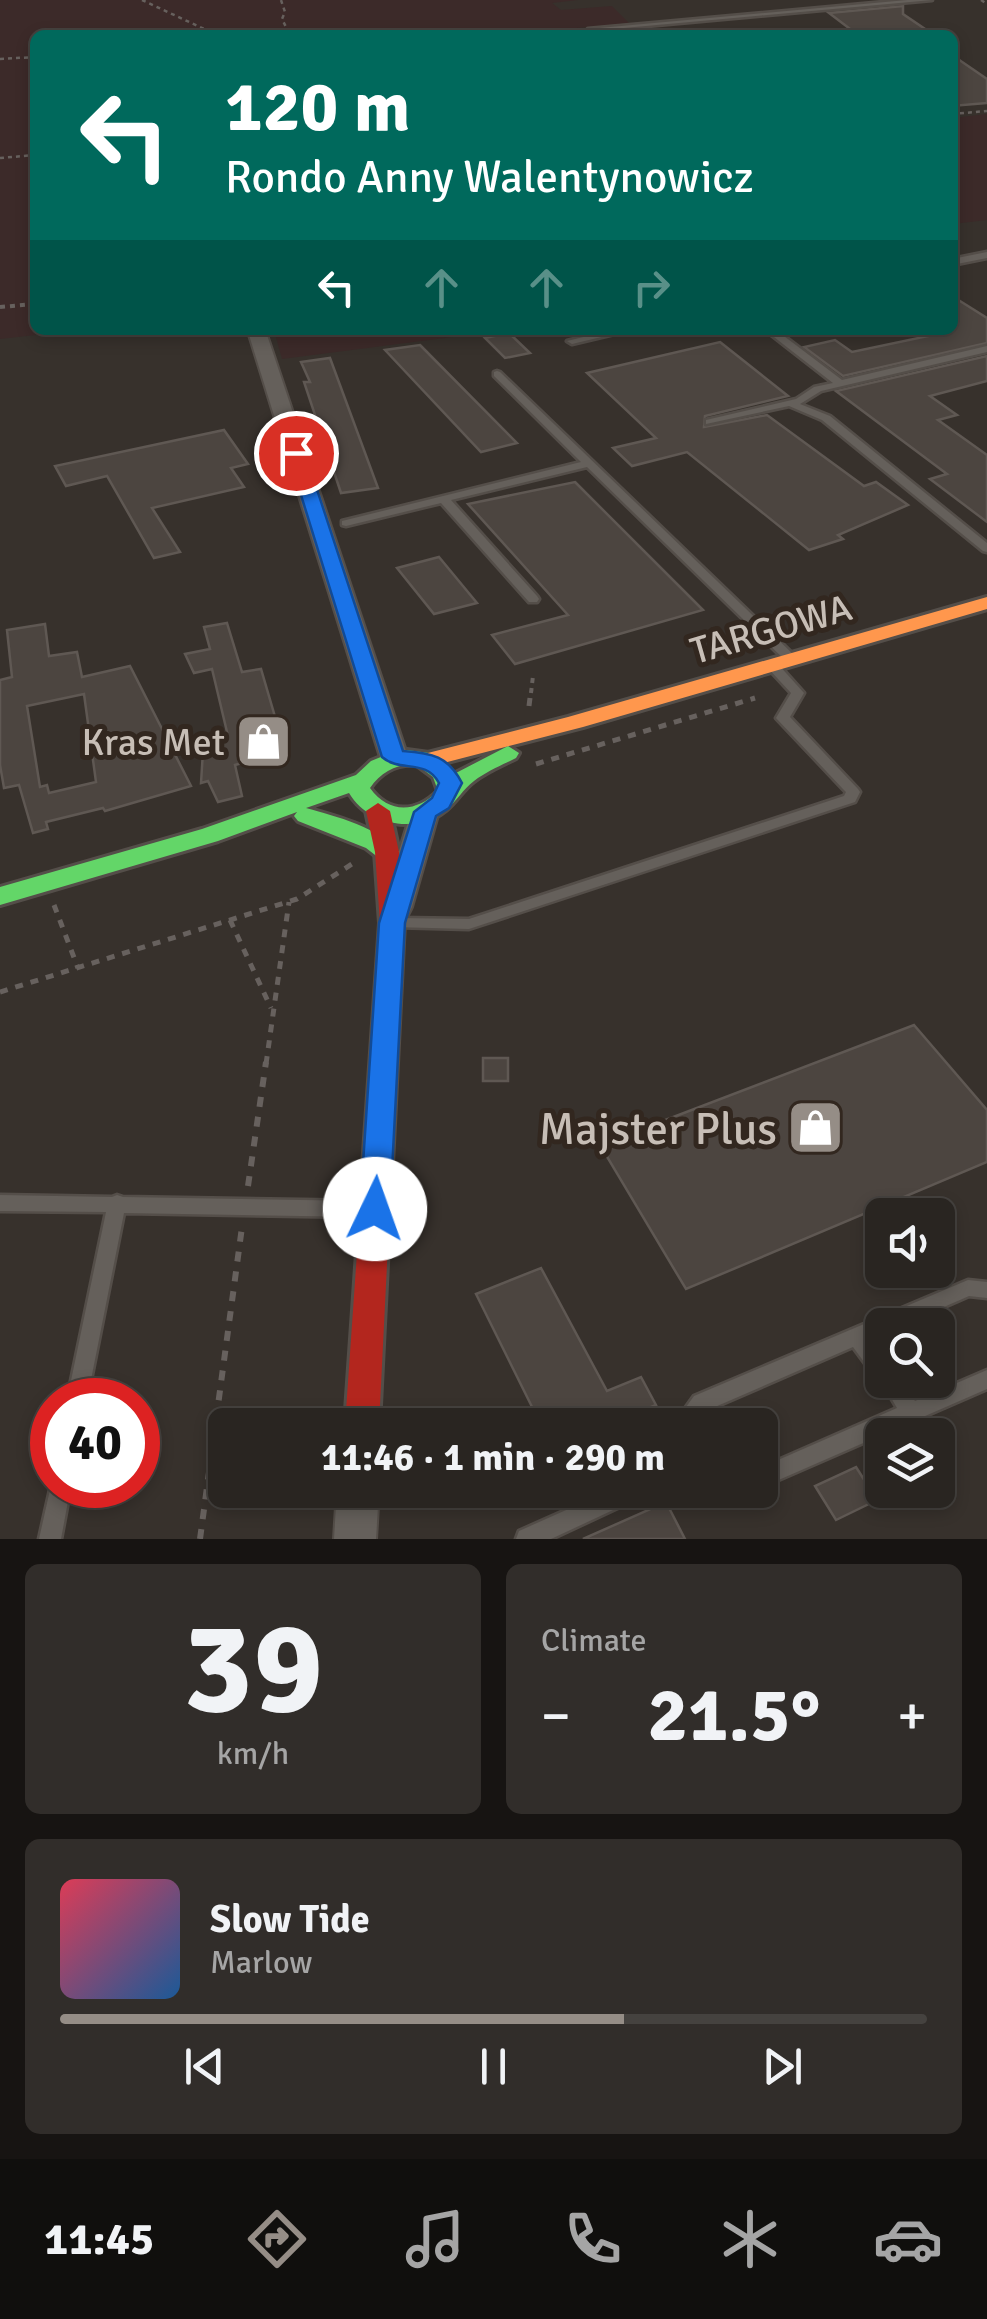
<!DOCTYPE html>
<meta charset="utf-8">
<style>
body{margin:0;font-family:Signika,sans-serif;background:#312d2a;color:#f1f3f6;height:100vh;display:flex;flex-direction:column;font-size:38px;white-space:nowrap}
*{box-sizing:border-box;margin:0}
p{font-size:32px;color:#a5a5a5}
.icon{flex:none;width:55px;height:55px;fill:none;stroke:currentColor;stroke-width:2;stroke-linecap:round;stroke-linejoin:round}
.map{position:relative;height:1539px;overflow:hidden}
.details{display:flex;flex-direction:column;gap:25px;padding:25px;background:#171412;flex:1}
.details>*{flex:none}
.hud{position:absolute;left:30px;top:30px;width:928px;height:305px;border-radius:15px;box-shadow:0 5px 15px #0003,0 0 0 2px #45423f;background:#00695c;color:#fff;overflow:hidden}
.fabs{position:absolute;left:865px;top:1198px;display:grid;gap:20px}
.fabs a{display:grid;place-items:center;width:90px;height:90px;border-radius:15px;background:#292521;box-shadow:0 5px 15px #0003,0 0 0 2px #45423f;font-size:50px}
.speed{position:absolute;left:30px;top:1378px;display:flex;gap:20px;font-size:50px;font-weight:700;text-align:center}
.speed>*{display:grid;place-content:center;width:130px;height:130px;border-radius:50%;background:#292521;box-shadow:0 5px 15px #0003,0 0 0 2px #45423f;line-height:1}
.speed .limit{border:15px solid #d22;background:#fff;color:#111}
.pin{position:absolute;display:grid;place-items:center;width:85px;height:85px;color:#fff;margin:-42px;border:5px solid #fff;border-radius:50%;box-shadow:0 2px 10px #0007}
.me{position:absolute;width:110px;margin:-55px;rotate:3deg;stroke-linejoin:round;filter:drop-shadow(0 0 8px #0008)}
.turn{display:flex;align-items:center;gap:35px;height:210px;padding:0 30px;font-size:45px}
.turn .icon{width:130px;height:130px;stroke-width:2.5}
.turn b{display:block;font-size:70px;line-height:85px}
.lanes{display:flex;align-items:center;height:95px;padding:0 30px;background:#0003;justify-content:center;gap:50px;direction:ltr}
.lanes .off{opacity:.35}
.big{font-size:75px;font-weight:700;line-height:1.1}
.details .card{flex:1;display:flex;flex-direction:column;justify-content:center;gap:15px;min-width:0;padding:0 35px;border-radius:15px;background:#312d2a}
.details .dial{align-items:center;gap:0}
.dial b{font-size:130px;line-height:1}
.song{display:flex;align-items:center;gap:30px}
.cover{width:120px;height:120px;border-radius:15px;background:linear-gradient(135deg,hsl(350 70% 55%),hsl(210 70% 35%))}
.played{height:10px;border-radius:5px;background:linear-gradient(90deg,#958d86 65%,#45423f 65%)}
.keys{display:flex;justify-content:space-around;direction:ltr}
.heat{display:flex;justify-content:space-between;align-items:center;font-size:55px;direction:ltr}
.details .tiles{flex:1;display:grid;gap:25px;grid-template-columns:1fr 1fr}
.card:last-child{grid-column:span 2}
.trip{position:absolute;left:208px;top:1408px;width:570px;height:100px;border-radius:15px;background:#292521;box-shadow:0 5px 15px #0003,0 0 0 2px #45423f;font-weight:700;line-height:100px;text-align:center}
.tab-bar{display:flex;height:160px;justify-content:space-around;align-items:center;background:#100f0d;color:#a5a5a5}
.tab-bar .icon{width:70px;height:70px}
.tab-bar .current{color:#958d86}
.tab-bar b{font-size:45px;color:#f1f3f6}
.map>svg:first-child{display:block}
.green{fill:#3c2a29}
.building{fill:#4c4540;stroke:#5f5853;stroke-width:2.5;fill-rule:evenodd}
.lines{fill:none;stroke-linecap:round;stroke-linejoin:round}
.lane-casing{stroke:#544e49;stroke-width:5}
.street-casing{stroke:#544e49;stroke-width:4}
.fast-casing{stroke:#544e49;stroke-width:6}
.slow-casing{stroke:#544e49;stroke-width:6}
.jam-casing{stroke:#544e49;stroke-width:6}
.path-far3{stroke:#67615e;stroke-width:2.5;stroke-dasharray:4 4;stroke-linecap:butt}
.path-far2{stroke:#67615e;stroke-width:4;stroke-dasharray:5 5;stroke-linecap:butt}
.path-far1{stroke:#67615e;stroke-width:5;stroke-dasharray:8 8;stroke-linecap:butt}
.path{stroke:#67615e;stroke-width:6;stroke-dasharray:10 10;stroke-linecap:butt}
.lane{fill:#65605b;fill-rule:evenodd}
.street{fill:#65605b;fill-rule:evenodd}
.fast{fill:#63d668;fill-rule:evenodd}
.slow{fill:#ff974d;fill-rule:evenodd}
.jam{fill:#b3261e;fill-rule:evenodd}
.route{fill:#1a73e8;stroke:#114b97;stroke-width:2.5}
.labels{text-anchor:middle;stroke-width:10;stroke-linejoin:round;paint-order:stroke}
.street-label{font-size:38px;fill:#c7beb6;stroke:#32271f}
.poi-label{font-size:38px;fill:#c7beb6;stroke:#32271f;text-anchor:end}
.near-poi-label{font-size:45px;fill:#c7beb6;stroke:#32271f;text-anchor:end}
</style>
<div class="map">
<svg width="987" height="1539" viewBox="0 0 987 1539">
<rect width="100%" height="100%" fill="#37312c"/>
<g class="green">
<polygon points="0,0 578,0 552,3 561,10 612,6 629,23 526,33 586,35 35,35 35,330 80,330 0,339"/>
<polygon points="987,114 987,220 953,224 953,118"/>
<polygon points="274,330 490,330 491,332 282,359"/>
</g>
<g class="building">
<polygon points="903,6 903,14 934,35 858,35 829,13"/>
<polygon points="952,55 987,79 987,103 952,106"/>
<polygon points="952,296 987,318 987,343 843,376 804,347 835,340 852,352 952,331"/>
<polygon points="509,333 530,353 505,358 485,338"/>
<polygon points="720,342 788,396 705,416 704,427 767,415 864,486 876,482 908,505 838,535 843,539 809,550 687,452 632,466 613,448 656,438 587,373"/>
<polygon points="420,345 517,443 481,452 385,350"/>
<polygon points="987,356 987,381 930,396 957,415 938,420 987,455 987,522 930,479 947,474 836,391"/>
<polygon points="330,358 378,488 341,493 304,382 310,382 301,362"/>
<polygon points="224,430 248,464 231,468 244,487 152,508 180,552 154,558 107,476 66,486 55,466"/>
<polygon points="575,482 703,610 515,664 492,635 568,615 468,504"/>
<polygon points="439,557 477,603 434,614 397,568"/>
<polygon points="227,623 242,672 261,669 285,751 235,765 242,796 218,802 208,781 201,783 204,735 227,732 212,669 194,673 185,654 210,649 204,627"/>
<path d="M45,624L49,656L77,652L82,677L130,666L191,786L105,811L103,808L46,822L48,829L33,833L19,785L4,788L0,765V680L12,677L7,630ZM84,694L96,782L49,793L47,785L40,787L27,706Z"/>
<polygon points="914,1025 987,1110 987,1162 686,1289 600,1145"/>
<rect x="483" y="1058" width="25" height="23"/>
<polygon points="541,1268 607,1391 641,1377 656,1405 622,1419 625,1425 541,1425 476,1294"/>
<polygon points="856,1467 877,1500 836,1520 815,1486"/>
<polygon points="666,1502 685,1539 583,1539"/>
</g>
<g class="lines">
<defs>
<g id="lane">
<polygon points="907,0 932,0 591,31 588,29"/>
<polygon points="987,252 987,258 952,265 952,259"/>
<polygon points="612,330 631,330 572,344 567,341"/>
<polygon points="765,330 776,330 842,380 987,346 987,352 821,391 800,404 830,416 987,543 987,552 983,551 822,420 789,406 706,424 706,420 796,399 814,387 833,383"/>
<polygon points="497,371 500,372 796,657 798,660 796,663 788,663 587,467 451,500 537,596 539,599 537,602 529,602 441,503 346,526 342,525 342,521 581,462 494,376 494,372"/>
<polygon points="772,662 777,663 804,693 790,717 858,789 860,792 855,802 469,929 393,927 390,923 393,919 398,918 469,919 844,796 846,792 843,789 776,718 791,693 766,666"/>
<polygon points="0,1195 112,1197 117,1195 123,1197 364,1201 370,1204 373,1209 370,1214 364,1217 124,1213 87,1400 67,1400 106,1212 0,1211"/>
<polygon points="968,1280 987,1282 987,1298 969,1296 903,1325 882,1325 882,1334 871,1339 882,1356 882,1380 900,1380 915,1401 987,1370 987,1389 760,1488 760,1468 897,1408 880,1379 875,1377 853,1347 708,1410 696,1425 673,1425 694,1396"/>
<polygon points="52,1481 52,1485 71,1485 61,1539 39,1539"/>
<polygon points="611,1490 644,1490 641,1497 551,1539 516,1539 519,1531"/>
</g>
<g id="street">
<polygon points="261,330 267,335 408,757 404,763 384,763 380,757 249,335"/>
<polygon points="425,803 435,805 439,812 412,907 408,915 397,918 386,915 382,907 411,812 415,805"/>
<polygon points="337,1490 379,1490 376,1539 334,1539"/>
</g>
<path id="fast" d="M508,746L519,753L516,758C502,765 487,771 474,781C463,789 457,801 446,810C416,835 368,825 349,793L306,808C335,816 381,828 399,852L395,858H379L366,848L298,821L294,816L297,812L218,841L0,905V887L202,829L356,775L371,761L393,752L407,750L429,753L442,759L454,774ZM417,765L433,777L438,791C416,813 389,814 370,788C381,772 397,763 417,765Z"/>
<polygon id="slow" points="987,597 987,609 583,727 428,767 417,760 420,755 568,717"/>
<polygon id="jam" points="378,803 390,811 399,852 404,923 379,1425 345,1425 380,923 375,852 366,811"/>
</defs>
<use href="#lane" class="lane-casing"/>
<use href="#street" class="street-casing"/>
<use href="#fast" class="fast-casing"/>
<use href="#slow" class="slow-casing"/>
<use href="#jam" class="jam-casing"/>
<g class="path-far3">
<polyline points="142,0 217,35"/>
<polyline points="281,0 285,12 282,19 290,35"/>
<polyline points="981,0 987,4"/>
<polyline points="502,35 578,30"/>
<polyline points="0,59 35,57"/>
<polyline points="952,114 987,111"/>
<polyline points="0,158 35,155"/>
</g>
<g class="path-far2">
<polyline points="0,307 35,304"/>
<polyline points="531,693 533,676"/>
</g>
<g class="path-far1">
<polyline points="529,706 531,690"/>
<polyline points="536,764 755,698"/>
<polyline points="54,905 78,968"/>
<polyline points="230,920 271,1008"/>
<polyline points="0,992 297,899 352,864"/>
<polyline points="266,1064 289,902"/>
</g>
<g class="path">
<polyline points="248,1186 266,1062"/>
<polyline points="200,1539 242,1227"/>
</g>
<use href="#lane" class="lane"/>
<use href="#street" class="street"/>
<use href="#fast" class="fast"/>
<use href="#slow" class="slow"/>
<use href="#jam" class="jam"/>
</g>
<path class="route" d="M296,448L305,453L403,751C432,753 448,756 462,783L449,808L436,816L405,923L390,1209L385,1218L375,1222L364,1218L360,1209L379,923L414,812L432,798L439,783C426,758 400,773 382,757L288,453Z"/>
<defs>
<symbol id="shop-square" viewBox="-11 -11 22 22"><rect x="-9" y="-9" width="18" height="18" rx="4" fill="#958d86" stroke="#32271f"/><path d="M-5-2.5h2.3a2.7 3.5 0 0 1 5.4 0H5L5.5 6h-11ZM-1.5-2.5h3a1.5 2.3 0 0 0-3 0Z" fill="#fff"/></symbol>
</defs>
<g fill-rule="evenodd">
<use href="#shop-square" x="232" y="710" width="63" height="63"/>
<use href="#shop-square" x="784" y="1096" width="63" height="63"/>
</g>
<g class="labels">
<g class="street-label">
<text transform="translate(771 629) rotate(-16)" y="13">TARGOWA</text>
</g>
<g class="poi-label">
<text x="225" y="755">Kras Met</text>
</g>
<g class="near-poi-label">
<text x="777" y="1144">Majster Plus</text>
</g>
</g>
</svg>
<div class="fabs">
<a><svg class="icon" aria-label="sound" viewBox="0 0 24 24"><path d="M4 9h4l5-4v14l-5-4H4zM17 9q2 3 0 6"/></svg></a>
<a><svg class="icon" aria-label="search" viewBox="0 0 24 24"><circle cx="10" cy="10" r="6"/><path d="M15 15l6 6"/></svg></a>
<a><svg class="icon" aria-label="layers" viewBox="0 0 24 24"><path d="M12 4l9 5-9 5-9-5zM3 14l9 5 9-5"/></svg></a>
</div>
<div class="speed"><div class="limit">40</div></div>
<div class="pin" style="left:296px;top:453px;background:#d93025"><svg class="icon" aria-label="arrive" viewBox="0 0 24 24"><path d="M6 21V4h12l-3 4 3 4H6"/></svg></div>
<svg class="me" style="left:375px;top:1209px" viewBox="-20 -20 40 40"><circle r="19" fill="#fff"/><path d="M0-13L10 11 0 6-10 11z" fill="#1a73e8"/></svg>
<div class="trip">11:46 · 1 min · 290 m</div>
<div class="hud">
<div class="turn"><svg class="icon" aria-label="left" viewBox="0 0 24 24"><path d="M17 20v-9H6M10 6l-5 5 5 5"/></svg><div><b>120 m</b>Rondo Anny Walentynowicz</div></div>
<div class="lanes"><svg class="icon" aria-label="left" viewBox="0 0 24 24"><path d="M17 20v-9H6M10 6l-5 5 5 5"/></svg><svg class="icon off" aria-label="ahead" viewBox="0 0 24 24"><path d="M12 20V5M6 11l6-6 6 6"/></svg><svg class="icon off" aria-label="ahead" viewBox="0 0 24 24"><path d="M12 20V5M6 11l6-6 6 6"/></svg><svg class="icon off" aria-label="right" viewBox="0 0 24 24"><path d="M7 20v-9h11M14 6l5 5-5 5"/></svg></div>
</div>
</div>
<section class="details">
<div class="tiles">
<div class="card dial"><b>39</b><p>km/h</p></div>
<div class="card"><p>Climate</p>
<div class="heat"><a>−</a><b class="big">21.5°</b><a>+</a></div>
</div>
<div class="card">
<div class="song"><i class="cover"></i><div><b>Slow Tide</b><p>Marlow</p></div></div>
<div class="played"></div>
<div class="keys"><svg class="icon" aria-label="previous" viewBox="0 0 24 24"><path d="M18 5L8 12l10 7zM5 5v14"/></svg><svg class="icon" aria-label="pause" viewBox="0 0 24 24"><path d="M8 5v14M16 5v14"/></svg><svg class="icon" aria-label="next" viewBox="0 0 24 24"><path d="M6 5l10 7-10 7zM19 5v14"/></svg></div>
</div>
</div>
</section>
<nav class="tab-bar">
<b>11:45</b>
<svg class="icon current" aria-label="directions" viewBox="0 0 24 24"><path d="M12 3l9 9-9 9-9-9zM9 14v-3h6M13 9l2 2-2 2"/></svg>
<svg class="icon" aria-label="music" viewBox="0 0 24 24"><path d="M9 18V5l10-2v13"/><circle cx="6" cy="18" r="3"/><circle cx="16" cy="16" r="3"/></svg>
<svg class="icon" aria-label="phone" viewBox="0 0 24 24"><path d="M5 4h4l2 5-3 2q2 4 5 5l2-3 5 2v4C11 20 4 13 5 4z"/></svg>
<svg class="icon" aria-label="climate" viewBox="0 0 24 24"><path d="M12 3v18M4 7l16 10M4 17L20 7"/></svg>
<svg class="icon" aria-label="car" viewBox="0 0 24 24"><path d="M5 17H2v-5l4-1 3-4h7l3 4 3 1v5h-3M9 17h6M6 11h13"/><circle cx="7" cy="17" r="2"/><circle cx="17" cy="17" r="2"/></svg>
</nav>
